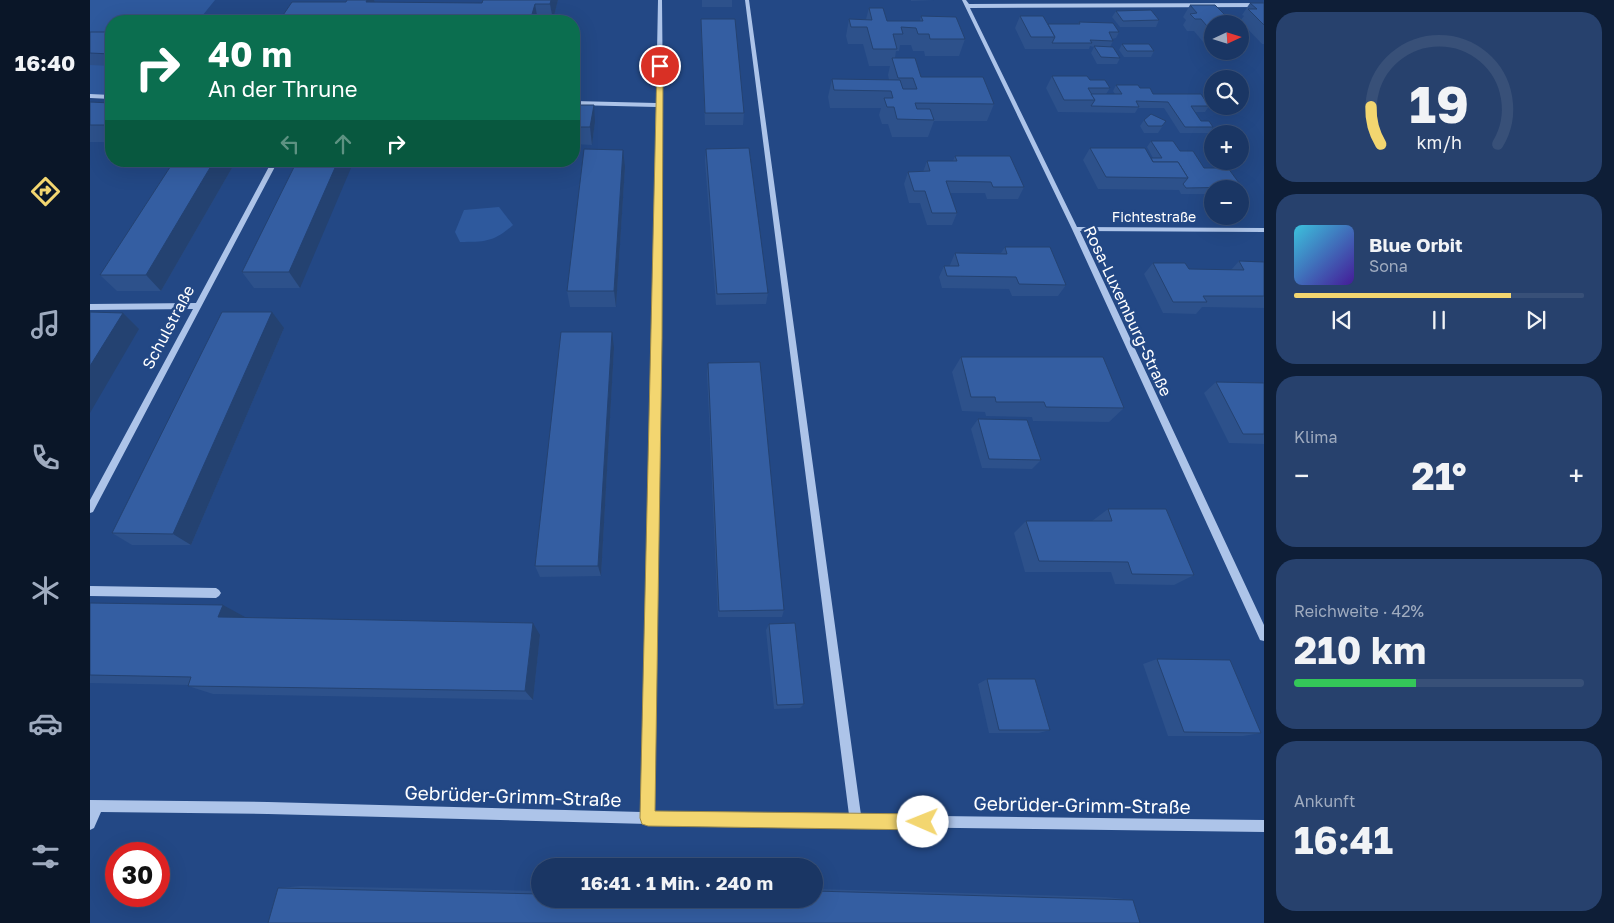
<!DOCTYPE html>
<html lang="de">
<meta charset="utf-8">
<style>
body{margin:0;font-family:"Golos Text",sans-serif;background:#27416d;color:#f1f3f6;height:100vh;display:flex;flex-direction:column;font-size:19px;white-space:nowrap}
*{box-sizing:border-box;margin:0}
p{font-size:16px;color:#9fabbf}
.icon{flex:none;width:28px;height:28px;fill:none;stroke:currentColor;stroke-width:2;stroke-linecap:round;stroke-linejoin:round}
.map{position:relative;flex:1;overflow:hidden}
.side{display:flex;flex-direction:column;gap:12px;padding:12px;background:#0e1e37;width:350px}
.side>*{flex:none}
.banner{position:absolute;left:15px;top:15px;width:475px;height:152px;border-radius:20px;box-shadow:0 5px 20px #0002,0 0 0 1px #385078;background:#0b6e4f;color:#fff;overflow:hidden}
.needle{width:32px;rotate:86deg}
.buttons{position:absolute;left:1114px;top:15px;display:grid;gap:10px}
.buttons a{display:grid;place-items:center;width:45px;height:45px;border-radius:50%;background:#1a3664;box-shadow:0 5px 20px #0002,0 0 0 1px #385078;font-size:25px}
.speed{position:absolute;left:15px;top:842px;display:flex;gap:10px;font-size:25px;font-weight:700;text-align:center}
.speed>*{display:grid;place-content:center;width:65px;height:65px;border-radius:50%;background:#1a3664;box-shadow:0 5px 20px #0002,0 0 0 1px #385078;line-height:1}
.speed .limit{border:8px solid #d22;background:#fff;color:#111}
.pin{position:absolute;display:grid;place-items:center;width:42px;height:42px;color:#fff;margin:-21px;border:2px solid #fff;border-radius:50%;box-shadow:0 1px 5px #0007}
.me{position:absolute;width:55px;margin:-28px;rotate:271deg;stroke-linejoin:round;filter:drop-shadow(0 0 4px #0008)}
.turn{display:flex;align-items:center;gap:18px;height:105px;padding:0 20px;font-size:22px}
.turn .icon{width:65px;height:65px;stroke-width:2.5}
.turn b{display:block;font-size:35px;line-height:42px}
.lanes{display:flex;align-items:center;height:48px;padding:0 20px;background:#0003;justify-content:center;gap:25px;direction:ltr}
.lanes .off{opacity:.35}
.big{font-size:38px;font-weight:700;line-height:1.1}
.side .widget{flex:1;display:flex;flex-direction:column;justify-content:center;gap:8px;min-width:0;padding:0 18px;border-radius:20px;background:#27416d}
.side .dial{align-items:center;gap:0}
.dial svg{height:130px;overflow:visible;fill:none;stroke:#385078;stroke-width:7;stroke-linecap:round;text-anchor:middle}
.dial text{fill:#f1f3f6;stroke:none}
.song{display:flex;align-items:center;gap:15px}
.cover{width:60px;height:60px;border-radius:8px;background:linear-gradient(135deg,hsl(190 70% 55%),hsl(260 70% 35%))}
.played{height:5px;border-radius:2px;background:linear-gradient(90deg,#f3d670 75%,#385078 75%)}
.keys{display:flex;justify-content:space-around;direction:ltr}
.heat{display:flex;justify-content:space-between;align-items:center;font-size:28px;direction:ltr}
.charge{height:8px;border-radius:4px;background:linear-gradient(90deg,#34c759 42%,#385078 0)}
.trip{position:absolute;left:441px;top:858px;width:292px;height:50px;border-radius:25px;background:#1a3664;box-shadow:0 5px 20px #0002,0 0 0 1px #385078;font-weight:700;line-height:50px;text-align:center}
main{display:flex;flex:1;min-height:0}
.menu{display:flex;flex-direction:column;width:90px;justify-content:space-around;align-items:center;background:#0a1628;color:#9fabbf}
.menu .icon{width:35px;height:35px}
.menu .selected{color:#f3d670}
.menu b{font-size:22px;color:#f1f3f6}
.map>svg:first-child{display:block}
.green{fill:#2e599d}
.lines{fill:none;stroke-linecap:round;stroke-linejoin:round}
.minor{fill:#adc4e9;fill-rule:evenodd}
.wall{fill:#2d518b}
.shaded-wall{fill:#244271}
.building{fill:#345ea2;stroke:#244271}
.route{fill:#f3d670;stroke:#9e8b49}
.labels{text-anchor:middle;stroke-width:5;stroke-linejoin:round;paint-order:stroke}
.far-street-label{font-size:14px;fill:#fff;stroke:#234885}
.street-label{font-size:16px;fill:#fff;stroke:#234885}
.near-street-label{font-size:19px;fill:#fff;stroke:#234885}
</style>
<main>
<nav class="menu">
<b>16:40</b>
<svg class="icon selected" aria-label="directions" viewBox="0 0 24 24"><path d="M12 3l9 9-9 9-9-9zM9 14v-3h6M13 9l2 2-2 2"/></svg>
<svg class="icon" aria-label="music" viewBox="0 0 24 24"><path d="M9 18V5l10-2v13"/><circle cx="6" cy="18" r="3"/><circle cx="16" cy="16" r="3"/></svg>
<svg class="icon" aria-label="phone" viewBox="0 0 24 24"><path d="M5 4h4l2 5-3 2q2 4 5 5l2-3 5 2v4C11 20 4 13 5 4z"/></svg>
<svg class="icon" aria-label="climate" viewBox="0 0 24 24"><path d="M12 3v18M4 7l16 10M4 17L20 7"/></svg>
<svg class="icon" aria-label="car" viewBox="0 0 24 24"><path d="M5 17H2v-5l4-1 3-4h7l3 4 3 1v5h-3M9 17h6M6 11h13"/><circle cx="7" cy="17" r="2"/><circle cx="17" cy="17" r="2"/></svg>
<svg class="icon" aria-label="filters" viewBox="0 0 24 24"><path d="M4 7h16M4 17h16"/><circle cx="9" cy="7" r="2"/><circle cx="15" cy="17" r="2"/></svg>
</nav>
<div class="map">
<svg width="1174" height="923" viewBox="0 0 1174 923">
<rect width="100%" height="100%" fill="#234885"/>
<g class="green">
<polygon points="0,0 125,0 108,21 21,21 21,96 0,95"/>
<path d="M409,207L423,225C404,242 395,242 370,242L365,232L374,210Z"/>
</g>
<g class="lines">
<g class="minor">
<polygon points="568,0 572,0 573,105 564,812 759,815 655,0 659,0 771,815 1174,820 1174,832 558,824 178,814 11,812 4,828 0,830 0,800 178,802 552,812 563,338 566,107 484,105 484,101 566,103"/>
<polygon points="872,0 876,0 879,4 1174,3 1174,7 880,8 987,227 1174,228 1174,232 990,231 1174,625 1174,641 1170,640 982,229"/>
<polygon points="0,94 21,95 21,99 0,98"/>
<polygon points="182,161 188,161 3,512 0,513 0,500 103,309 0,310 0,304 106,303"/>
<polygon points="0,586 126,588 129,590 131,593 129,596 126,598 0,596"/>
</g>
</g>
<g class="wall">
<polygon points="257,0 284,0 285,2 392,3 393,0 468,0 463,20 448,21 189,21 256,2"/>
<rect x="612" y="0" width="30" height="7"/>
<polygon points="821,0 844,0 821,1"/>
<polygon points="1160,3 1174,3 1174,44 1172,44 1150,21 1154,16 1152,15"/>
<polygon points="1100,5 1138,18 1134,24 1122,24 1122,49 1119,49 1104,31 1097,31 1093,25 1096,20 1093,17"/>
<polygon points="779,8 797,21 830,21 831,16 875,39 869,56 835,56 834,51 823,51 821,45 810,45 809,51 806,51 805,58 831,77 904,104 897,121 844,121 838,137 802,137 798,124 792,124 789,115 791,108 740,108 738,97 742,79 799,80 798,75 800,66 779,66 773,44 758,44 756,36 759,19 776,19"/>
<polygon points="1026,11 1069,20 1066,27 1030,27 1022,17"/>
<polygon points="930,16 958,24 988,24 989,22 1029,32 1026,38 1022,39 1023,41 1020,47 1030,58 1027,64 1007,64 1001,53 1004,47 1000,46 999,49 935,49 925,28"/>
<polygon points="611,19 654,113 653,125 615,125 611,30"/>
<polygon points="0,32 21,32 21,66 0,65"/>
<polygon points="1032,44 1064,51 1061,57 1034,57 1029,50"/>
<polygon points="962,76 1000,80 1020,88 1016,94 1025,94 1023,91 1026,85 1050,88 1063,94 1119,106 1115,112 1105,112 1111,121 1123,127 1119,133 1090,133 1074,108 1048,108 1045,113 968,112 956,88"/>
<polygon points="0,102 21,103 21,142 0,142"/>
<polygon points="484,105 505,122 502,145 484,144"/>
<polygon points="1054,120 1076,121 1068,133 1054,133 1050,126"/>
<polygon points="1061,141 1090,151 1114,168 1152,187 1150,189 1122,189 1122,194 1091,194 1089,190 1008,189 993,160 1000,148 1063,158 1057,147"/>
<polygon points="616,149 678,293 676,304 626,305 615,161"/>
<polygon points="865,156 934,187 928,199 897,199 895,193 860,193 867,213 862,225 837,225 830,203 819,203 814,184 818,172 833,172 837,161 863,161"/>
<polygon points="84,161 146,161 71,291 27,291 10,275"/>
<polygon points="207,161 210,288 164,288 152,272"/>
<polygon points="535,167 526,307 480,307 477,291"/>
<polygon points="915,247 976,285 968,296 922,296 919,289 852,288 849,277 854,266 860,266 860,265 865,253 911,253"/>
<polygon points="1149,261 1174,262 1174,308 1112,307 1106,314 1073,313 1054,274 1063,263 1099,269 1141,270"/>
<polygon points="194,328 101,545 42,545 22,533"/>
<polygon points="524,348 511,576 450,577 445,566"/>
<polygon points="871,357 1034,408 1019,422 943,421 942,417 896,416 895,412 872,411 862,372"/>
<polygon points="618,363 694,610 692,617 628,617 617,373"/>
<polygon points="1126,382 1174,383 1174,444 1139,443 1114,393"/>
<polygon points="888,419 951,460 942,469 892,468 881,429"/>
<polygon points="1018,509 1104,575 1084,585 1025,584 1021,572 935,572 924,533 936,521 1002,521"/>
<polygon points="0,603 155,617 450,635 443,700 123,694 98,686 98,685 0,683"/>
<polygon points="679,624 714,704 710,708 684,709 676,630"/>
<polygon points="1067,659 1171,733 1153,736 1078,736 1053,664"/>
<polygon points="897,679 960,730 949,733 899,733 888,684"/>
<polygon points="212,886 450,891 450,899 725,899 725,889 1016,897 1043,900 1050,923 178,923 188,888"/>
</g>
<g class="shaded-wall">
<polygon points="277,0 284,0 288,9 276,2"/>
<polygon points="461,0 468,0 463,20 460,4"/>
<polygon points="445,4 448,21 440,21"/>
<polygon points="504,105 505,122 502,145 500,127"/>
<polygon points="533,150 535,167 526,307 524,291"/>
<polygon points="124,161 146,161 71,291 56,275"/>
<polygon points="248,161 264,161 210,288 199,272"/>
<polygon points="182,312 194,328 101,545 83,534"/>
<polygon points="33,313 49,329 0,413 0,366"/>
<polygon points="522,332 524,348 511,576 508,566"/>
<polygon points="133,605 155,617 128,617"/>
<polygon points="443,623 450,635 443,700 435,691"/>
</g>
<g class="building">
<polygon points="257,0 277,0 276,2 392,3 393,0 461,0 460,4 445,4 440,21 189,21 202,2 256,2"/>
<polygon points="1160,3 1174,3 1174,25 1158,9 1167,9"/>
<polygon points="1100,5 1125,5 1138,18 1127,18 1132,24 1122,24 1122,32 1111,19 1105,19 1100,14 1107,13"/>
<polygon points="779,8 793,8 797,21 833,21 831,16 866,17 875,39 840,39 839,34 828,34 826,28 811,27 813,34 803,34 807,49 783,49 777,27 761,27 759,19 782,20"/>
<polygon points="1061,10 1069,20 1033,21 1026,11"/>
<polygon points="930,16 953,16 965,37 941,37"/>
<polygon points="611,19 645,19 654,113 615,113"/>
<polygon points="989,22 1023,23 1029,32 1019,32 1023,41 1000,40 1002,43 962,43 965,37 958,24 990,24"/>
<polygon points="0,32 21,32 21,54 0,53"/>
<polygon points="1032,44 1059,44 1064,51 1037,51"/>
<polygon points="1004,46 1023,47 1030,58 1011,57"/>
<polygon points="802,58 825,58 831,77 893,77 904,104 825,103 827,109 840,109 844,120 807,119 804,107 797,107 794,98 803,98 801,91 744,90 742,79 810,80 813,89 827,89 823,78 808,78"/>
<polygon points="962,76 997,76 1000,80 1015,80 1020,88 998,88 1005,100 974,100"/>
<polygon points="1026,85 1048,85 1050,88 1060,88 1063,94 1111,94 1119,106 1101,106 1111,121 1119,121 1123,127 1095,127 1078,102 1046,101 1049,107 1001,106 1005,100 1001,94 1032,94"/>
<polygon points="0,102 21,103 21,125 0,125"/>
<polygon points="484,105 504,105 500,127 484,127"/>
<polygon points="1061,114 1076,121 1072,126 1058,126 1054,120"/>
<polygon points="1061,141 1083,141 1090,151 1103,151 1114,168 1138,168 1152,187 1096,188 1093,184 1098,178 1088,162 1063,162 1061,158 1072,158"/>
<polygon points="659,148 678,293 627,294 616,149"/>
<polygon points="1000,148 1055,148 1063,162 1088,162 1098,178 1016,177"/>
<polygon points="494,149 533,150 524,291 477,291"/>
<polygon points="865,156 920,156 934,187 903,187 901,182 856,181 867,213 842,213 835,191 824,191 818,172 840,171 837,161 867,161"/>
<polygon points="84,161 124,161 56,275 10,275"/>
<polygon points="207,161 248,161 199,272 152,272"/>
<polygon points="915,247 960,247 976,285 929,284 926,277 857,276 854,266 869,266 865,253 917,254"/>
<polygon points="1149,261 1174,262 1174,296 1113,296 1117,302 1083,302 1063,263 1095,263 1099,269 1154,270"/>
<polygon points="0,312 33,313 0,366"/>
<polygon points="132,312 182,312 83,534 22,533"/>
<polygon points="471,332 522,332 508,566 445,566"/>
<polygon points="871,357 1013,357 1034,408 956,407 954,402 906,402 905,397 881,397"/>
<polygon points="670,362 694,610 629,611 618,363"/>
<polygon points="1126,382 1174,383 1174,434 1153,434"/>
<polygon points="888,419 937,420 951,460 899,459"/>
<polygon points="1018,509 1076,509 1104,575 1042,574 1038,562 949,561 936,521 1022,521"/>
<polygon points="0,603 133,605 128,617 443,623 435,691 98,686 101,677 0,675"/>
<polygon points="705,623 714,704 687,705 679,624"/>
<polygon points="1067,659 1140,660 1171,733 1094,732"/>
<polygon points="897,679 945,679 960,730 909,730"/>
<polygon points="188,888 450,894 450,899 725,899 725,891 1043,900 1050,923 178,923"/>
</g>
<polygon class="route" points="567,64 573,66 572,338 565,811 833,814 839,817 841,822 839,827 833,830 558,826 552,824 550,818"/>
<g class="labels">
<g class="far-street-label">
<text x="1064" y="222">Fichtestraße</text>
</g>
<g class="street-label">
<text transform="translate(1038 311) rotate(65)" y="6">Rosa-Luxemburg-Straße</text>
<text transform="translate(78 327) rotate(-62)" y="6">Schulstraße</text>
</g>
<g class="near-street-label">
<text transform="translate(423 796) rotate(2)" y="7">Gebrüder-Grimm-Straße</text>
<text transform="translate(992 805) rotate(1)" y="7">Gebrüder-Grimm-Straße</text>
</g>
</g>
</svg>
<div class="buttons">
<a><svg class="needle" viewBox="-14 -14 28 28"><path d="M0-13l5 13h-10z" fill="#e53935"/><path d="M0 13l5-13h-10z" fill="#9fabbf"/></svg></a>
<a><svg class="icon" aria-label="search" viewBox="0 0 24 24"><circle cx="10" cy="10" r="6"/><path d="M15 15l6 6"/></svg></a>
<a>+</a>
<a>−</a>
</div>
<div class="speed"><div class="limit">30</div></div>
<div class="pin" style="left:570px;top:66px;background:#d93025"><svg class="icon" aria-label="arrive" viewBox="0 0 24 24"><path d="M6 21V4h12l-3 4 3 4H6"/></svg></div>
<svg class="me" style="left:833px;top:822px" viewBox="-20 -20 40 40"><circle r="19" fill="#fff"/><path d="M0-13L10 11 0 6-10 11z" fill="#f3d670"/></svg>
<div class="trip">16:41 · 1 Min. · 240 m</div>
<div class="banner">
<div class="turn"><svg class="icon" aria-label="right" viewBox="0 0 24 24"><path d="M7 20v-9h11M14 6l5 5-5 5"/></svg><div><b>40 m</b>An der Thrune</div></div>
<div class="lanes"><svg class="icon off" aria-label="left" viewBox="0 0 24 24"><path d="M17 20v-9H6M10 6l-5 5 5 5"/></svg><svg class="icon off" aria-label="ahead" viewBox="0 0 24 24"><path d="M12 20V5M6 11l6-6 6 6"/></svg><svg class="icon" aria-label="right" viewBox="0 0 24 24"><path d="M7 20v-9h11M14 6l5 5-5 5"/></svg></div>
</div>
</div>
<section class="side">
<div class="widget dial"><svg viewBox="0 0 100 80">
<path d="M14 69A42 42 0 1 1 86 69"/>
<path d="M14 69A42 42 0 0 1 8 46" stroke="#f3d670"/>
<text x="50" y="56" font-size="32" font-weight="700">19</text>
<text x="50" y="72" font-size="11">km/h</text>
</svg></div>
<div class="widget">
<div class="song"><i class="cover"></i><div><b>Blue Orbit</b><p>Sona</p></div></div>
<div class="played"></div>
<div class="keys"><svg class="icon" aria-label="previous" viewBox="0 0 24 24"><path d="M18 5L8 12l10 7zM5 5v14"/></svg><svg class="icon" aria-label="pause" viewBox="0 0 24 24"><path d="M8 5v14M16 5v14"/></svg><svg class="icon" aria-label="next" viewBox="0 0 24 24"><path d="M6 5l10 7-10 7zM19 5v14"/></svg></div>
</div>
<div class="widget"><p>Klima</p>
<div class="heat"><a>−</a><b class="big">21°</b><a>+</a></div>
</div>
<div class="widget"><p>Reichweite · 42%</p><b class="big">210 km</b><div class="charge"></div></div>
<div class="widget"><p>Ankunft</p><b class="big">16:41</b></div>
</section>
</main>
